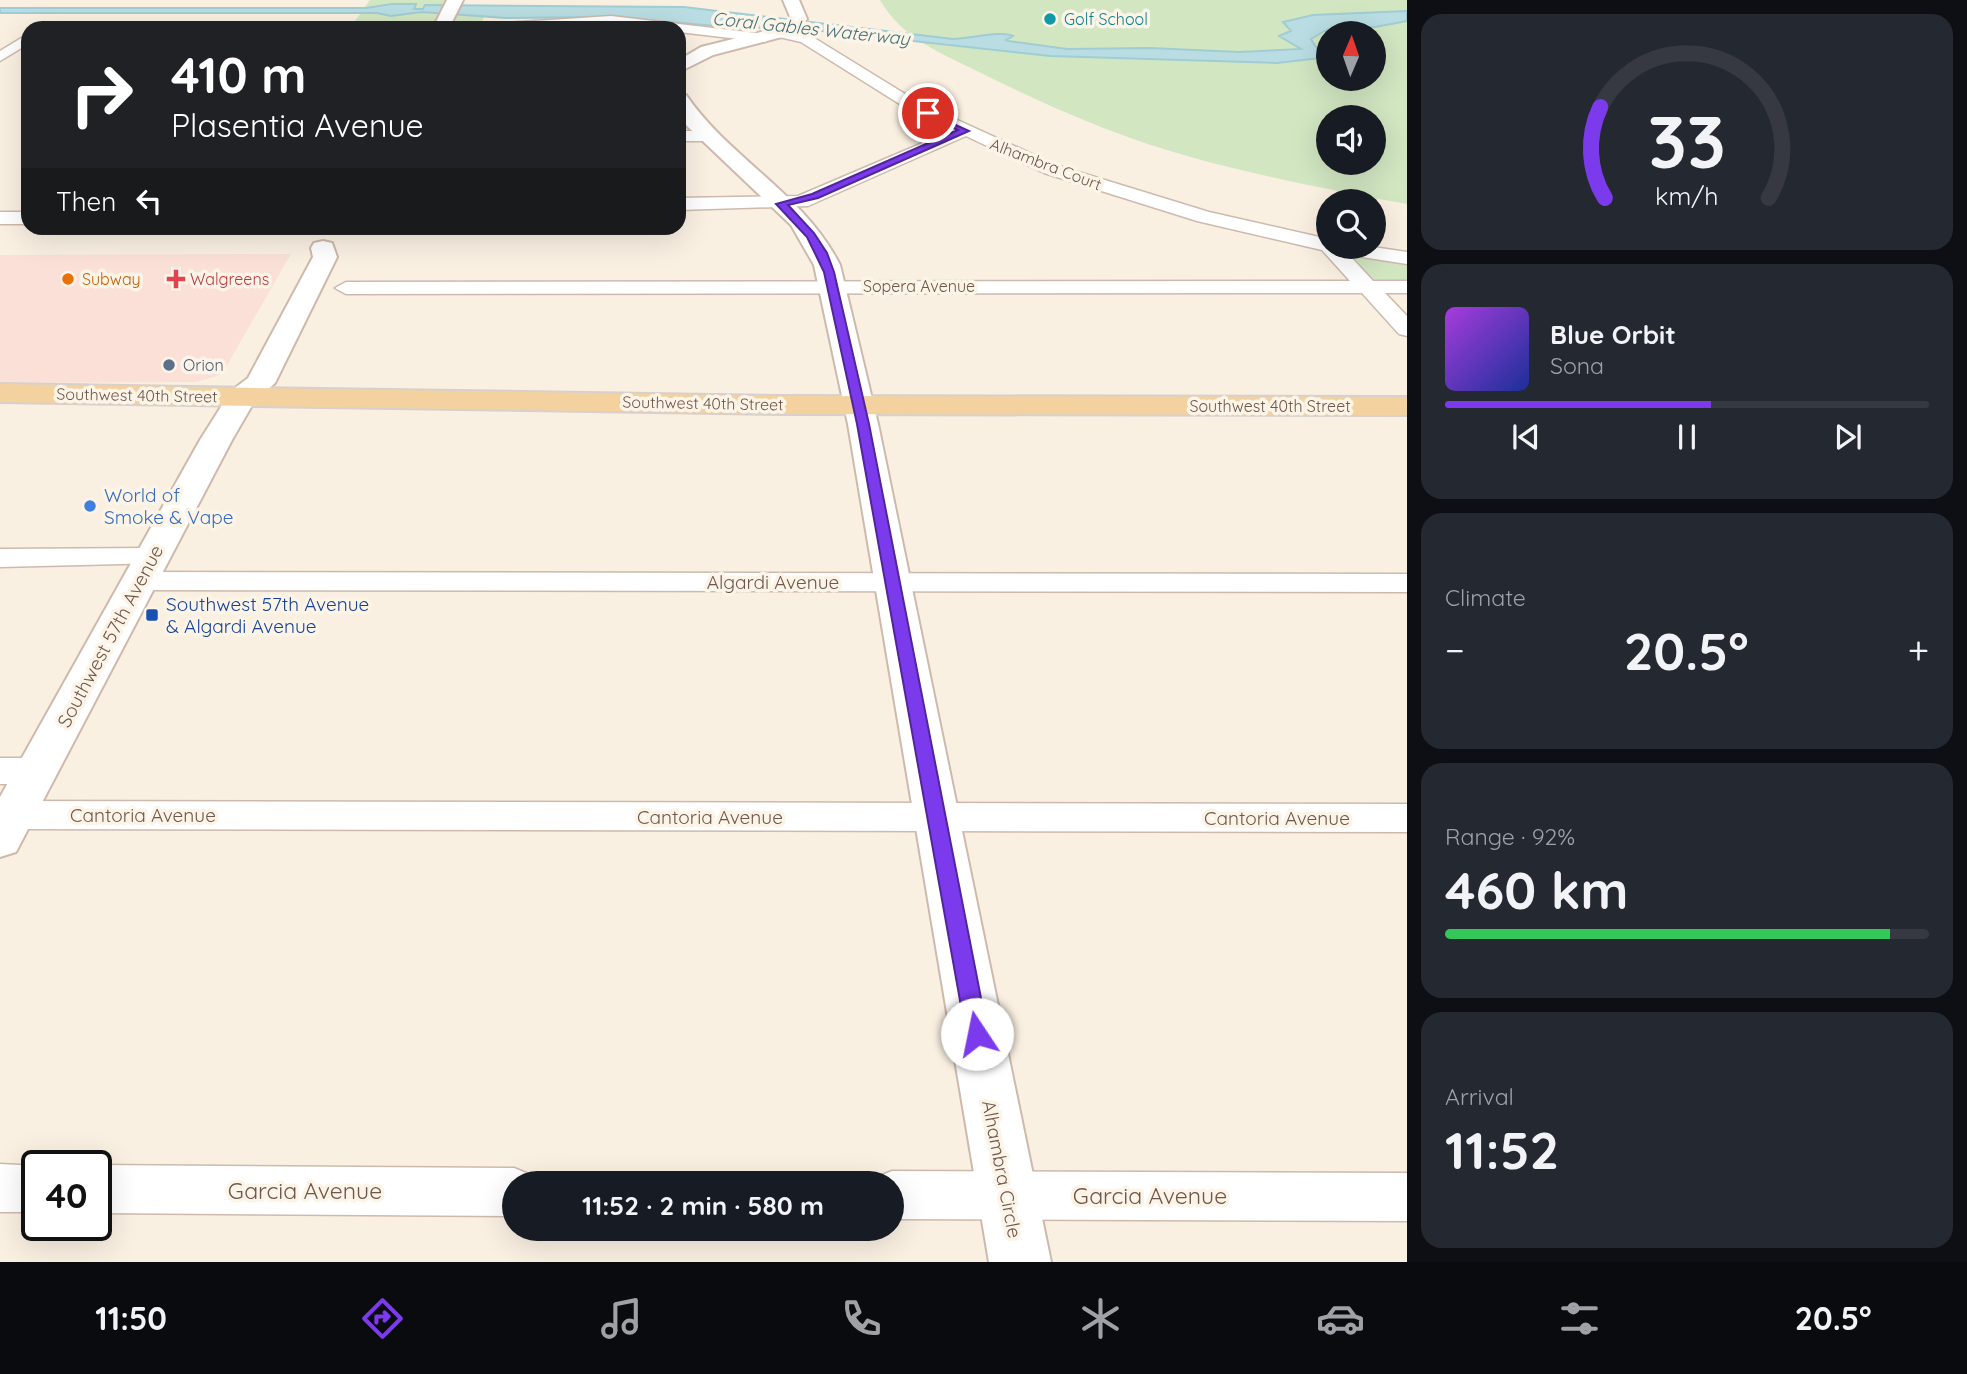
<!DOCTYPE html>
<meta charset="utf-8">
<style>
body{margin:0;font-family:Quicksand,sans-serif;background:#242831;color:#f1f3f6;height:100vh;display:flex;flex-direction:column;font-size:26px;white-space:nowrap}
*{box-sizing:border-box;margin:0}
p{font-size:23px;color:#9ea1a6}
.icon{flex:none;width:38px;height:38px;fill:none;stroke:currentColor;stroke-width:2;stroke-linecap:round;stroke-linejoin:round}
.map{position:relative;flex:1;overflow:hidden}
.sheet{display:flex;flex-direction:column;gap:14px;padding:14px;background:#0d0f14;width:560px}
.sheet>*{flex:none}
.banner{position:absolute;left:21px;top:21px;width:665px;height:214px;border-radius:21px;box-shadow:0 7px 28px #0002;background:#202124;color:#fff;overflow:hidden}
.needle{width:46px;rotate:2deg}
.buttons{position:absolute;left:1316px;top:21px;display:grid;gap:14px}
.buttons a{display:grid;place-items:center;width:70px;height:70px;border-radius:50%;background:#171b24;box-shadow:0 7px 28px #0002;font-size:35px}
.speed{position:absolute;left:21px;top:1150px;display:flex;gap:14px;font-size:35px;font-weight:700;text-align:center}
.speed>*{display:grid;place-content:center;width:91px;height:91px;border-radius:50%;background:#171b24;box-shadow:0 7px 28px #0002;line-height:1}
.speed .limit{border:4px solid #111;border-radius:10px;background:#fff;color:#111}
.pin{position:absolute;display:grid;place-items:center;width:60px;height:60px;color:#fff;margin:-30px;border:4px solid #fff;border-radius:50%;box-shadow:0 2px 7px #0007}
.me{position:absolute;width:77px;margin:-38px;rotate:349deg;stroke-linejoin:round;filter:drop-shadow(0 0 5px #0008)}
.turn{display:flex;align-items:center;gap:24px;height:147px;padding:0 35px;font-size:32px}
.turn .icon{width:91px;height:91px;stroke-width:2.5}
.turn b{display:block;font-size:49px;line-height:60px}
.then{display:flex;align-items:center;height:66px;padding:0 35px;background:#0003;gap:14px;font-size:26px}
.big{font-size:52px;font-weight:700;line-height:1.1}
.sheet .tile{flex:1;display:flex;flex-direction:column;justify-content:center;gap:10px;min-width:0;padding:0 24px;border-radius:21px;background:#242831}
.sheet .dial{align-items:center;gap:0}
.dial svg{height:182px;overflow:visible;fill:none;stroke:#363941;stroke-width:7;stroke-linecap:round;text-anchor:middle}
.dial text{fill:#f1f3f6;stroke:none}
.song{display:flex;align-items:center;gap:21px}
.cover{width:84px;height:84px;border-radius:10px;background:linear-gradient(135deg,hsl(280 70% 55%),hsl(230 70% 35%))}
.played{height:7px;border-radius:4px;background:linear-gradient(90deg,#7c3aed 55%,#363941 55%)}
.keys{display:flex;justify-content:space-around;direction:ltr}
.heat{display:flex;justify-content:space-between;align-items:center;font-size:38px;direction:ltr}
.charge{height:10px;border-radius:5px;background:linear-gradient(90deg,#34c759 92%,#363941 0)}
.trip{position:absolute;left:502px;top:1171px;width:402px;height:70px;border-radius:35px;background:#171b24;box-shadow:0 7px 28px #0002;font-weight:700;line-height:70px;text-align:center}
.menu{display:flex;height:112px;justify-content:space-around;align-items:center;background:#090b0e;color:#9ea1a6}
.menu .icon{width:49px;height:49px}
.menu .current{color:#7c3aed}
.menu b{font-size:32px;color:#f1f3f6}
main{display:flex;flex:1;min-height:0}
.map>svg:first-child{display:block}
.commercial{fill:#fae0d7}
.green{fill:#d2e6c2;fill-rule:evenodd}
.water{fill:#b9dde2;stroke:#a0cdd3;stroke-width:2}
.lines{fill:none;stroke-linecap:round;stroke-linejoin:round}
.minor-casing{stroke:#cdbaad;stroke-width:3}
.tertiary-casing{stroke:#cdbaad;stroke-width:4}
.secondary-casing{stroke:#cfb9ab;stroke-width:4}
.primary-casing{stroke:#d7d0cd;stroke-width:4}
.minor{fill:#fff;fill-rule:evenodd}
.tertiary{fill:#fff;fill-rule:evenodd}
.secondary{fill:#fff;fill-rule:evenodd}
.primary{fill:#f4d29f;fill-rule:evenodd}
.route{fill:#7c3aed;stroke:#51269a;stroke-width:2}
.culture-dot{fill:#0f9aa8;stroke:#fdf4e8;stroke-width:2.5}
.food-dot{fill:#e8710a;stroke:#fdf4e8;stroke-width:2.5}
.health-dot{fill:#e0444e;stroke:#fdf4e8;stroke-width:2.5}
.service-dot{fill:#5c6f8a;stroke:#fdf4e8;stroke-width:2.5}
.shop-dot{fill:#3f7fe0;stroke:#fdf4e8;stroke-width:2.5}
.transit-dot{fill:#1a4fb4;stroke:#fdf4e8;stroke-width:2.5}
.labels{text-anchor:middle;stroke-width:7;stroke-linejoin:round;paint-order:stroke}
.far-culture-label{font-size:16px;fill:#0d838f;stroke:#fdf4e8;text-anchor:start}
.far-street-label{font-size:16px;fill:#70574b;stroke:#fdf4e8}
.far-food-label{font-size:16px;fill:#c56008;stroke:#fdf4e8;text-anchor:start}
.far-health-label{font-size:16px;fill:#be3a42;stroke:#fdf4e8;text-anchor:start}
.far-service-label{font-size:16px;fill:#4e5e75;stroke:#fdf4e8;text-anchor:start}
.far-water-label{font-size:18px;font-style:italic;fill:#43737b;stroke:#fdf4e8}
.shop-label{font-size:19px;fill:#366cbe;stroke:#fdf4e8;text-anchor:start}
.street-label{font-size:19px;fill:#70574b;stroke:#fdf4e8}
.transit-label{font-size:19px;fill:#164399;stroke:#fdf4e8;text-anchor:start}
.near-street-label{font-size:23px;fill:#70574b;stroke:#fdf4e8}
</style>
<main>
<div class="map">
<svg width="1407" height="1262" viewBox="0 0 1407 1262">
<rect width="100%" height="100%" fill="#faf0e2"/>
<polygon class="commercial" points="291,254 223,372 217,376 196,382 0,383 0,255"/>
<g class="green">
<polygon points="370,0 445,0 442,6 489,6 479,28 350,28"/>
<path d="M880,0H1407V204C1335,191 1264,177 1194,158C1120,138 1049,107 981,73C943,54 902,39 880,0ZM1328,33H1374V79H1328ZM1328,117H1374V163H1328Z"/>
<polygon points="1348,253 1407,262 1407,282 1368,280 1344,254"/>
</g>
<path class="water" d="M392,4H416L414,9H423L425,5L684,7L953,39C970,39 1001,30 1013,36L1006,40L1008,41L1067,49L1150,48L1239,52L1301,49L1279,36L1291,31L1283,22L1313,15L1407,11V21L1375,27L1328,29L1311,39L1316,47L1328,48V57L1277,63L1050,56L785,27L740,28L611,17L505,18L422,12L391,16L377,13H0V8H366Z"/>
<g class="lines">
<defs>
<g id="minor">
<polygon points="611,16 765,34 772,38 765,42 679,32 679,28 611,24 482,28 489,24"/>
<polygon points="784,30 811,36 918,102 1056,165 1209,212 1328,239 1328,247 1373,247 1407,252 1407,264 1349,255 1373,281 1407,281 1407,293 1385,293 1407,316 1407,336 1399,334 1362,293 346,294 335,288 346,282 1350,281 1322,250 1197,221 1044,173 966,136 808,206 679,210 679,198 798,196 953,130 906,108 801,42 779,37 779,31"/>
<polygon points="28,34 28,44 0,61 0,51"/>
<polygon points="679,131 708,131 716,136 708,141 679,141"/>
<rect x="0" y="212" width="28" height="12"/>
<polygon points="153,548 163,551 168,557 163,563 0,567 0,549"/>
<polygon points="140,572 1407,574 1407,592 140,590 129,587 125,581 129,575"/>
<polygon points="0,758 37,758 50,762 55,771 50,780 37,784 0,784"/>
<polygon points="13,801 1407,804 1407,832 13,829 0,825 0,805"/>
<polygon points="0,1164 40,1166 37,1166 37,1212 0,1212"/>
<polygon points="96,1165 514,1168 531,1175 534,1183 514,1183 514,1216 96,1213"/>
<polygon points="892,1171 1407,1173 1407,1221 892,1219 892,1183 873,1183 875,1178"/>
</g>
<g id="tertiary">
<polygon points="783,0 799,0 807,19 797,33 713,55 679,72 679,60 701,47 785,26 791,19"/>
<path d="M679,93L686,95C730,159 804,194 840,265L878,424L1051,1262H989L848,424L814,265L791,225L687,126L679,113Z"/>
</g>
<g id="secondary">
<polygon points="447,0 463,0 449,28 433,28"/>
<polygon points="323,241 332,243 337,257 275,383 254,402 232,440 16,852 0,857 0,797 200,440 231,391 248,378 313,257 311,248 314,243"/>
</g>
<polygon id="primary" points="0,384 784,396 1407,397 1407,415 784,414 0,402"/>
</defs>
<use href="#minor" class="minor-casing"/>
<use href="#tertiary" class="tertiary-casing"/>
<use href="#secondary" class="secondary-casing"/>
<use href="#primary" class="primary-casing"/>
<use href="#minor" class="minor"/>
<use href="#tertiary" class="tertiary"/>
<use href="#secondary" class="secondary"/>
<use href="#primary" class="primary"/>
</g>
<polygon class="route" points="925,111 969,131 818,198 788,205 814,233 827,253 834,272 869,424 988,1034 984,1040 977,1043 969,1040 966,1034 857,424 824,272 807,237 776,204 812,194 958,130 925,115"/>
<circle class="culture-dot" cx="1050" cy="19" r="7"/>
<circle class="food-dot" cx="68" cy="279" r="7"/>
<path class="health-dot" d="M172.5 268.5h7v7h7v7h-7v7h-7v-7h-7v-7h7z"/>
<circle class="service-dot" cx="169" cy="365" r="7"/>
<circle class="shop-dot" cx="90" cy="506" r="7"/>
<rect class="transit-dot" x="145" y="608" width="14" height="14" rx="3.5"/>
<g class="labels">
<g class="far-culture-label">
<text x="1064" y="25">Golf School</text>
</g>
<g class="far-street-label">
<text transform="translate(1046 164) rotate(21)" y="6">Alhambra Court</text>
<text x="919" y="292">Sopera Avenue</text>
<text transform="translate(137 395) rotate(1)" y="6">Southwest 40th Street</text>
<text transform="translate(703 403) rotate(1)" y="6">Southwest 40th Street</text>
<text x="1270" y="412">Southwest 40th Street</text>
</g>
<g class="far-food-label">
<text x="82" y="285">Subway</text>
</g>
<g class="far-health-label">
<text x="190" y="285">Walgreens</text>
</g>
<g class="far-service-label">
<text x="183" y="371">Orion</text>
</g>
<g class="far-water-label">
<text transform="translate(811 29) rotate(6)" y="6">Coral Gables Waterway</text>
</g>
<g class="shop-label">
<text x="104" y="502">World of<tspan x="104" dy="22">Smoke &amp; Vape</tspan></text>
</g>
<g class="street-label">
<text x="773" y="589">Algardi Avenue</text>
<text transform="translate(110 636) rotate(-62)" y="7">Southwest 57th Avenue</text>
<text x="143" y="822">Cantoria Avenue</text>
<text x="710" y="824">Cantoria Avenue</text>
<text x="1277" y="825">Cantoria Avenue</text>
<text transform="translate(1002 1169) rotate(79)" y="7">Alhambra Circle</text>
</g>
<g class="transit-label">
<text x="166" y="611">Southwest 57th Avenue<tspan x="166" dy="22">&amp; Algardi Avenue</tspan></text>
</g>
<g class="near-street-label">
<text x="305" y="1199">Garcia Avenue</text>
<text x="1150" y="1204">Garcia Avenue</text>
</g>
</g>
</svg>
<div class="buttons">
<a><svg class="needle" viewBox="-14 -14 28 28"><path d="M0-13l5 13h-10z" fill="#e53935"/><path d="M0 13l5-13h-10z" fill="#9ea1a6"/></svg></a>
<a><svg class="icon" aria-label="sound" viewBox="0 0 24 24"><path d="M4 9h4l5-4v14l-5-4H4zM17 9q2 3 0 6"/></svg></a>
<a><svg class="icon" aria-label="search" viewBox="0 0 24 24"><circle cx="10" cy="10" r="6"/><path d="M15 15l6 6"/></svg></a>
</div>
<div class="speed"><div class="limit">40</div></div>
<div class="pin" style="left:928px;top:113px;background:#d93025"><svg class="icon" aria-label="arrive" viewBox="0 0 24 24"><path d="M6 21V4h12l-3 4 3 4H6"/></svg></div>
<svg class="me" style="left:977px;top:1034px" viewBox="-20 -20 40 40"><circle r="19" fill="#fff"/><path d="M0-13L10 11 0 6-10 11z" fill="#7c3aed"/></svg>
<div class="trip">11:52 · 2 min · 580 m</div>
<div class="banner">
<div class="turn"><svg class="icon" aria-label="right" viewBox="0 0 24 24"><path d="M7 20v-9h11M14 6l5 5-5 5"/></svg><div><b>410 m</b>Plasentia Avenue</div></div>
<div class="then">Then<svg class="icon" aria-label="left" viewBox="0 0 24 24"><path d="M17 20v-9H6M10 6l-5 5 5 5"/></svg></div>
</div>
</div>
<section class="sheet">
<div class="tile dial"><svg viewBox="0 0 100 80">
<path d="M14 69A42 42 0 1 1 86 69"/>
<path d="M14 69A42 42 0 0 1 12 29" stroke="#7c3aed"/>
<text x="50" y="56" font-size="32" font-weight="700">33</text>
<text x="50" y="72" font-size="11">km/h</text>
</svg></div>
<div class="tile">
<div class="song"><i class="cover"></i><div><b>Blue Orbit</b><p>Sona</p></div></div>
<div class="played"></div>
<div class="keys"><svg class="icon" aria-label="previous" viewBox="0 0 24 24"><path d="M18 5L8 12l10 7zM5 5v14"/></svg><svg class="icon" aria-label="pause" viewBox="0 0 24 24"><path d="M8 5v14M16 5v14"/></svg><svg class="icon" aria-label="next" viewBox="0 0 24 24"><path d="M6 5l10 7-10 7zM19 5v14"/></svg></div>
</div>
<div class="tile"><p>Climate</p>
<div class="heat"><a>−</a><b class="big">20.5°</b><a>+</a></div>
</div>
<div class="tile"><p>Range · 92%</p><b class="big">460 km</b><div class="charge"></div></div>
<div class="tile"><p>Arrival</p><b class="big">11:52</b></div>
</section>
</main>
<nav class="menu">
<b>11:50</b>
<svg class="icon current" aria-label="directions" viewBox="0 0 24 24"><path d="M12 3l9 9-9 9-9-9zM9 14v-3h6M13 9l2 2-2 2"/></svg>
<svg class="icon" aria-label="music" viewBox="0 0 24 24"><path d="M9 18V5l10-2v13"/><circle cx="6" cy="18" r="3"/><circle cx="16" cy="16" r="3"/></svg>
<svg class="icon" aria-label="phone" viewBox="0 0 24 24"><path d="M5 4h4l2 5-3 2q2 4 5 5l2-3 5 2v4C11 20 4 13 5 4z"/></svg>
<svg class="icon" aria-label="climate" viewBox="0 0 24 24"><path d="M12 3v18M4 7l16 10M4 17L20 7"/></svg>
<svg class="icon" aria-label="car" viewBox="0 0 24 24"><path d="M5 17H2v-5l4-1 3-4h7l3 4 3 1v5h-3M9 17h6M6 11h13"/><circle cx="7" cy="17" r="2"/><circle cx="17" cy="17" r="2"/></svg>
<svg class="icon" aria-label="filters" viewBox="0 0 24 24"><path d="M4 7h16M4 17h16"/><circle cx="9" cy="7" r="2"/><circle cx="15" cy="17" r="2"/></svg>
<b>20.5°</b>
</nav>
